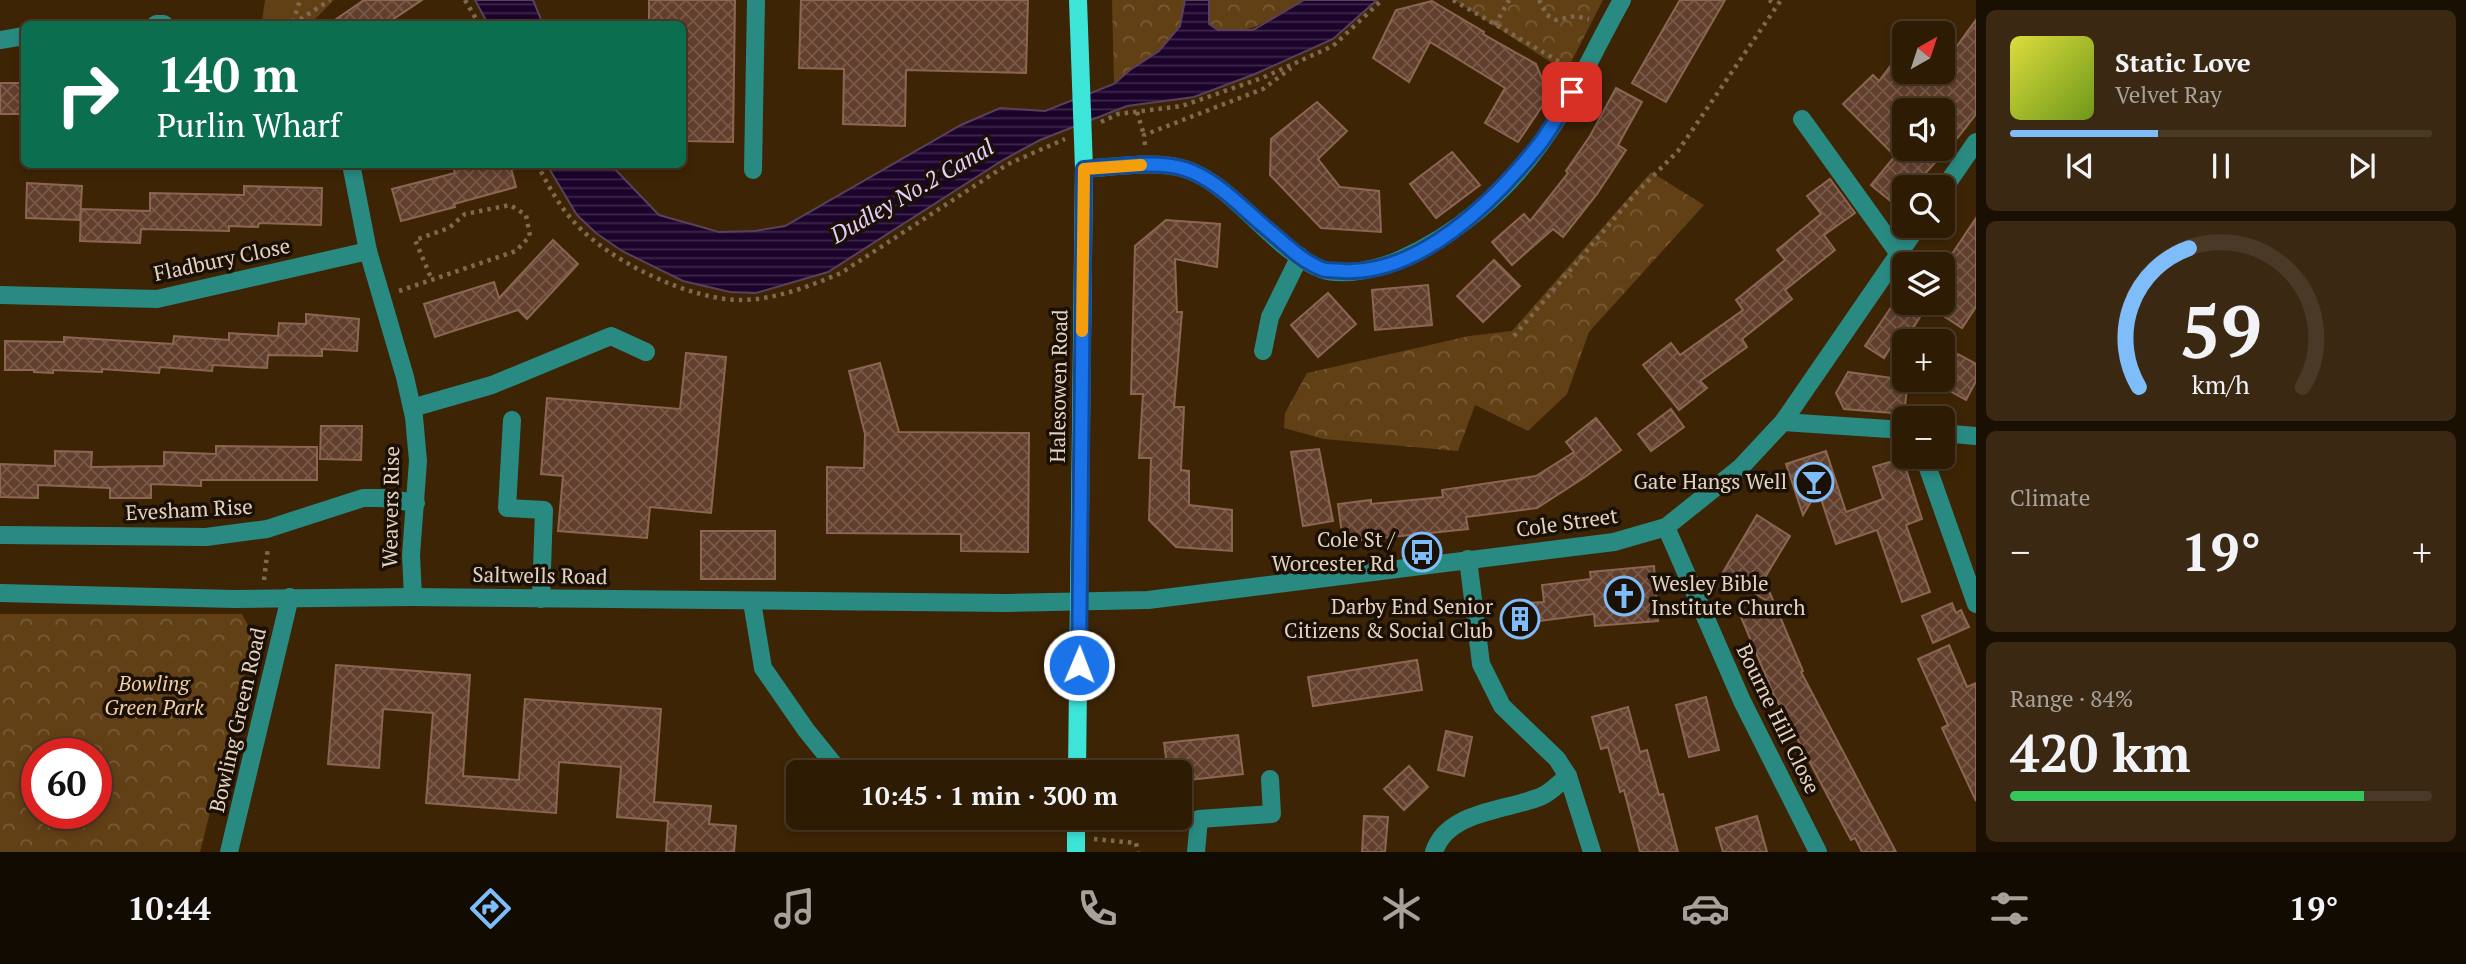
<!DOCTYPE html>
<meta charset="utf-8">
<style>
body{margin:0;font-family:"PT Serif",serif;background:#3a2813;color:#f1f3f6;height:100vh;display:flex;flex-direction:column;font-size:26px;white-space:nowrap}
*{box-sizing:border-box;margin:0}
p{font-size:23px;color:#a7a19a}
.icon{flex:none;width:38px;height:38px;fill:none;stroke:currentColor;stroke-width:2;stroke-linecap:round;stroke-linejoin:round}
.map{position:relative;flex:1;overflow:hidden}
.details{display:flex;flex-direction:column;gap:10px;padding:10px;background:#190f02;width:490px}
.details>*{flex:none}
.guide{position:absolute;left:21px;top:21px;width:665px;height:147px;border-radius:10px;box-shadow:0 4px 10px #0003,0 0 0 2px #493926;background:#0b6e4f;color:#fff;overflow:hidden}
.needle{width:46px;rotate:39deg}
.controls{position:absolute;left:1892px;top:21px;display:grid;gap:14px}
.controls a{display:grid;place-items:center;width:63px;height:63px;border-radius:10px;background:#2e1b04;box-shadow:0 4px 10px #0003,0 0 0 2px #493926;font-size:35px}
.speed{position:absolute;left:21px;top:738px;display:flex;gap:14px;font-size:35px;font-weight:700;text-align:center}
.speed>*{display:grid;place-content:center;width:91px;height:91px;border-radius:50%;background:#2e1b04;box-shadow:0 4px 10px #0003,0 0 0 2px #493926;line-height:1}
.speed .limit{border:10px solid #d22;background:#fff;color:#111}
.pin{position:absolute;display:grid;place-items:center;width:60px;height:60px;color:#fff;margin:-30px;border-radius:14px;box-shadow:0 4px 10px #0006}
.me{position:absolute;width:77px;margin:-38px;rotate:1deg;stroke-linejoin:round;filter:drop-shadow(0 0 5px #0008)}
.turn{display:flex;align-items:center;gap:24px;height:147px;padding:0 21px;font-size:32px}
.turn .icon{width:91px;height:91px;stroke-width:2.5}
.turn b{display:block;font-size:49px;line-height:60px}
.big{font-size:52px;font-weight:700;line-height:1.1}
.details .widget{flex:1;display:flex;flex-direction:column;justify-content:center;gap:10px;min-width:0;padding:0 24px;border-radius:10px;background:#3a2813}
.details .dial{align-items:center;gap:0}
.dial svg{height:182px;overflow:visible;fill:none;stroke:#493926;stroke-width:7;stroke-linecap:round;text-anchor:middle}
.dial text{fill:#f1f3f6;stroke:none}
.song{display:flex;align-items:center;gap:21px}
.cover{width:84px;height:84px;border-radius:10px;background:linear-gradient(135deg,hsl(60 70% 55%),hsl(80 70% 35%))}
.played{height:7px;border-radius:4px;background:linear-gradient(90deg,#7ebdf9 35%,#493926 35%)}
.keys{display:flex;justify-content:space-around;direction:ltr}
.heat{display:flex;justify-content:space-between;align-items:center;font-size:38px;direction:ltr}
.charge{height:10px;border-radius:5px;background:linear-gradient(90deg,#34c759 84%,#493926 0)}
.trip{position:absolute;left:786px;top:760px;width:406px;height:70px;border-radius:10px;background:#2e1b04;box-shadow:0 4px 10px #0003,0 0 0 2px #493926;font-weight:700;line-height:70px;text-align:center}
.dock{display:flex;height:112px;justify-content:space-around;align-items:center;background:#120b02;color:#a7a19a}
.dock .icon{width:49px;height:49px}
.dock .on{color:#7ebdf9}
.dock b{font-size:32px;color:#f1f3f6}
main{display:flex;flex:1;min-height:0}
.map>svg:first-child{display:block}
.grass{fill:#624016}
.forest{fill:url(#forest-crowns);fill-rule:evenodd}
.water{fill:url(#water-rules);stroke:#584159;stroke-width:2}
.building{fill:url(#building-cross-hatch);stroke:#8c6653;stroke-width:2;fill-rule:evenodd}
.lines{fill:none;stroke-linecap:round;stroke-linejoin:round}
.path{stroke:#7e684f;stroke-width:4.5;stroke-dasharray:3.5 5;stroke-linecap:butt}
.minor{stroke:#298a82;stroke-width:18}
.major{stroke:#3de4d8;stroke-width:18}
.route-casing{stroke:#114b97;stroke-width:18}
.route{stroke:#1a73e8;stroke-width:12}
.slow{stroke:#f59e0b;stroke-width:12}
.labels{text-anchor:middle;stroke-width:7;stroke-linejoin:round;paint-order:stroke}
.street-label{font-size:21px;fill:#e4d3c3;stroke:#1b1005}
.poi-label{font-size:21px;fill:#e4d3c3;stroke:#1b1005;text-anchor:end}
.park-label{font-size:21px;font-style:italic;fill:#f3cea7;stroke:#1b1005}
.water-label{font-size:23px;font-style:italic;fill:#e5cefb;stroke:#1b1005}
</style>
<main>
<div class="map">
<svg width="1976" height="852" viewBox="0 0 1976 852">
<defs>
<pattern id="forest-crowns" width="20" height="18" patternUnits="userSpaceOnUse" patternTransform="scale(1.75)"><rect width="20" height="18" fill="#624016"/><path d="M2 6a3 3 0 1 1 6 0M12 15a3 3 0 1 1 6 0" fill="none" stroke="#785b36"/></pattern>
<pattern id="water-rules" width="6" height="5" patternUnits="userSpaceOnUse" patternTransform="scale(1.75)"><rect width="6" height="5" fill="#1c032c"/><path d="M0 2.5h6" fill="none" stroke="#3d2749"/></pattern>
<pattern id="building-cross-hatch" width="8" height="8" patternUnits="userSpaceOnUse" patternTransform="scale(1.75)"><rect width="8" height="8" fill="#623f2d"/><path d="M0 0l8 8M0 8l8-8" fill="none" stroke="#785a4a"/></pattern>
</defs>
<rect width="100%" height="100%" fill="#3d2405"/>
<polygon class="grass" points="265,0 334,0 310,24 270,24 262,21"/>
<g class="forest">
<path d="M1112,0H1185C1184,9 1183,20 1179,28C1164,53 1135,65 1114,84Z"/>
<path d="M1209,0H1304C1276,15 1240,45 1209,24Z"/>
<polygon points="1454,0 1603,0 1566,72"/>
<polygon points="1651,172 1704,205 1589,332 1567,394 1528,431 1475,405 1458,451 1324,439 1284,428 1285,413 1307,373 1469,336 1512,331"/>
<path d="M0,614H242L254,637L200,852H0ZM37,754H96V814H37Z"/>
</g>
<g class="water">
<polygon points="475,0 533,0 543,24 488,24"/>
<polygon points="1185,0 1209,0 1209,24 1218,30 1253,30 1304,0 1377,0 1333,39 1255,74 1194,97 1127,106 1040,140 1003,160 828,272 756,293 730,292 683,281 622,251 596,233 577,215 547,165 611,165 659,215 719,232 755,231 785,226 961,125 1000,108 1045,111 1114,84 1130,70 1159,51 1180,26"/>
</g>
<g class="building">
<polygon points="364,0 422,0 386,24 329,24"/>
<polygon points="649,0 735,0 733,142 682,141 682,24 649,24"/>
<polygon points="801,0 1028,0 1026,73 906,70 905,126 843,124 844,69 799,68"/>
<polygon points="1680,0 1725,0 1666,102 1632,83"/>
<polygon points="1432,1 1484,32 1483,34 1536,64 1549,96 1518,142 1485,123 1505,88 1430,42 1409,82 1373,58 1396,10"/>
<path d="M1976,20V114L1959,136L1913,187H1904V212L1871,185L1895,156L1843,104L1873,75L1879,81L1904,48V72H1942V66ZM1904,110H1942V149H1904Z"/>
<rect x="0" y="83" width="24" height="31"/>
<polygon points="1616,88 1642,102 1618,145 1626,150 1597,194 1563,237 1553,229 1512,265 1492,242 1524,214 1530,221 1568,173 1566,171 1590,136"/>
<polygon points="1317,102 1347,131 1318,159 1340,187 1379,191 1381,232 1321,228 1270,175 1271,139"/>
<polygon points="1452,152 1480,185 1436,218 1410,184"/>
<polygon points="452,164 510,164 516,187 454,204 455,207 401,221 392,189 455,173"/>
<polygon points="1830,179 1855,213 1824,235 1835,250 1785,290 1792,299 1742,339 1747,347 1700,381 1707,388 1679,410 1643,365 1671,343 1680,355 1743,310 1736,300 1785,260 1777,250 1821,214 1807,196"/>
<polygon points="27,183 82,186 80,220 26,218"/>
<polygon points="244,186 322,188 321,225 259,223 258,227 229,226 229,231 141,229 140,243 80,241 81,209 150,211 150,193 244,195"/>
<polygon points="1976,218 1976,307 1962,328 1942,315 1942,269"/>
<polygon points="1166,220 1220,224 1217,267 1175,259 1177,312 1182,312 1174,407 1184,407 1181,470 1189,471 1189,505 1232,510 1232,551 1176,547 1149,520 1151,458 1139,458 1143,394 1131,394 1135,246"/>
<polygon points="553,240 578,264 527,319 518,310 435,337 424,304 494,282 499,298"/>
<polygon points="1494,260 1520,286 1483,322 1457,296"/>
<polygon points="1428,285 1432,325 1375,330 1372,290"/>
<polygon points="1328,293 1356,324 1318,357 1291,325"/>
<polygon points="1898,297 1904,303 1929,303 1909,334 1902,329 1884,358 1865,346"/>
<polygon points="306,314 359,319 357,351 322,349 322,356 268,355 267,368 213,365 212,371 160,367 159,373 102,369 102,372 53,370 53,373 34,372 34,370 5,370 5,341 64,342 64,337 173,344 174,336 229,340 229,333 278,336 279,323 306,324"/>
<polygon points="686,353 726,357 711,513 650,507 647,538 558,531 563,476 541,474 547,398 680,409"/>
<polygon points="1958,354 1976,364 1976,381 1966,400 1941,386"/>
<polygon points="880,363 899,432 1029,433 1028,552 961,551 961,534 827,533 827,467 864,468 865,434 849,371"/>
<polygon points="1848,372 1908,380 1904,414 1844,409 1836,393"/>
<polygon points="1671,409 1684,427 1651,451 1638,434"/>
<polygon points="1596,418 1621,450 1585,477 1537,508 1466,517 1468,529 1343,542 1338,504 1371,500 1371,504 1443,497 1442,490 1536,476 1574,452 1566,442"/>
<polygon points="321,426 362,426 361,460 320,459"/>
<polygon points="216,446 317,447 317,480 201,480 201,486 151,484 151,498 110,498 110,488 38,485 38,498 0,497 0,464 55,466 55,451 92,452 91,467 164,466 164,452 216,454"/>
<polygon points="1319,449 1333,521 1303,526 1291,452"/>
<polygon points="1826,451 1846,512 1883,499 1873,467 1900,459 1899,462 1902,457 1922,519 1906,525 1930,592 1902,602 1877,530 1836,544 1818,490 1803,515 1786,464"/>
<polygon points="1757,515 1790,536 1764,579 1803,671 1801,672 1896,852 1862,852 1855,838 1851,840 1773,693 1741,617 1772,604 1722,574"/>
<rect x="701" y="531" width="74" height="48"/>
<polygon points="1654,566 1658,621 1595,626 1594,614 1531,622 1532,634 1511,635 1509,604 1544,602 1542,585 1591,579 1590,572"/>
<polygon points="1952,603 1956,613 1961,610 1969,627 1933,643 1922,616"/>
<polygon points="1949,645 1967,687 1976,683 1976,801 1942,728 1948,725 1918,659"/>
<polygon points="1417,660 1422,690 1313,706 1308,677"/>
<polygon points="336,665 470,675 463,776 519,780 525,699 661,709 654,802 711,806 709,824 736,826 734,852 666,852 668,821 617,817 621,767 559,762 556,813 426,803 433,713 383,709 379,768 328,764"/>
<polygon points="1706,697 1719,750 1689,757 1676,705"/>
<polygon points="1628,707 1640,752 1647,750 1659,795 1663,794 1678,852 1640,852 1624,790 1620,792 1608,747 1601,749 1592,717"/>
<polygon points="1446,731 1472,737 1464,776 1438,770"/>
<polygon points="1238,735 1243,774 1180,781 1180,772 1168,772 1164,743"/>
<polygon points="1409,766 1428,787 1404,810 1384,789"/>
<polygon points="1364,816 1388,817 1385,852 1362,852"/>
<polygon points="1757,816 1767,852 1723,852 1716,828"/>
</g>
<g class="lines">
<g class="path">
<polyline points="465,0 479,24"/>
<polyline points="1453,0 1567,66"/>
<polyline points="1539,0 1547,15 1556,20 1575,16 1589,19"/>
<polyline points="1769,0 1772,2 1772,0"/>
<polyline points="293,22 300,0"/>
<polyline points="293,24 330,0"/>
<polyline points="1495,25 1509,0"/>
<polyline points="1137,112 1144,135"/>
<polyline points="1101,122 1118,114 1182,106 1262,78 1333,46 1382,0"/>
<polyline points="1145,145 1144,135 1263,89 1291,68"/>
<path d="M537,164C548,185 559,206 575,223C609,261 691,301 743,300C777,299 810,286 841,273L1008,164L1065,139"/>
<polyline points="399,291 516,251 530,236 526,215 510,205 465,214 449,228 415,240 432,280"/>
<polyline points="1514,336 1636,193 1678,151 1781,0"/>
<polyline points="264,580 268,547"/>
<polyline points="1094,839 1136,843 1138,852"/>
</g>
<g class="minor">
<polyline points="156,24 164,24"/>
<polyline points="0,40 24,36"/>
<polyline points="1802,119 1899,254"/>
<polyline points="351,164 368,251 405,377 414,417 418,461 411,555 413,597"/>
<path d="M1084,169C1114,167 1157,160 1185,169C1233,184 1273,250 1321,269C1343,277 1378,269 1399,260C1455,236 1505,193 1541,143C1573,99 1595,48 1622,0"/>
<polyline points="753,170 756,0"/>
<polyline points="1942,191 1976,142"/>
<polyline points="0,295 157,299 368,251"/>
<polyline points="1263,351 1270,317 1300,256"/>
<polyline points="412,408 492,385 611,336 646,352"/>
<polyline points="512,420 507,508 544,510 541,599"/>
<polyline points="1783,422 1904,430"/>
<polyline points="1942,433 1976,436"/>
<polyline points="1924,457 1976,604"/>
<polyline points="1666,527 1742,701 1818,852"/>
<polyline points="0,535 206,537 267,529 363,498 382,498 416,503"/>
<polyline points="1468,559 1481,664 1502,706 1557,759 1568,776 1592,852"/>
<polyline points="0,593 234,599 413,597 1008,603 1148,600 1614,542 1666,527 1741,467 1783,422 1918,226"/>
<polyline points="752,602 763,668 806,730 840,772"/>
<polyline points="229,852 290,597"/>
<polyline points="1196,852 1199,819 1272,814 1270,779"/>
<path d="M1434,852C1447,810 1508,811 1542,796C1551,792 1560,782 1568,776"/>
</g>
<g class="major">
<polyline points="1077,772 1084,169 1078,0"/>
<polyline points="1076,852 1076,817"/>
</g>
</g>
<g class="lines">
<defs>
<path id="route" d="M1079,665L1084,169C1114,167 1157,160 1185,169C1216,179 1242,208 1266,228C1283,242 1301,261 1322,269C1328,271 1337,270 1343,271C1420,275 1494,201 1538,146C1551,130 1561,110 1572,92"/>
</defs>
<use href="#route" class="route-casing"/>
<use href="#route" class="route"/>
<polyline class="slow" points="1082,331 1084,169 1141,165"/>
</g>
<defs>
<symbol id="bar-ring" viewBox="-11 -11 22 22"><circle r="9.5" fill="#1b1005" stroke="#7ebdf9" stroke-width="1.5"/><path d="M-6-5H6L.8 .8V4.5H3.5V6h-7V4.5H-.8V.8Z" fill="#7ebdf9"/></symbol>
<symbol id="bus-ring" viewBox="-11 -11 22 22"><circle r="9.5" fill="#1b1005" stroke="#7ebdf9" stroke-width="1.5"/><path d="M-5-6H5V4H4V6H2V4H-2V6H-4V4H-5ZM-3.5-4V0h7V-4ZM-3.5 1.2v1.5H-2V1.2ZM2 1.2v1.5H3.5V1.2Z" fill="#7ebdf9"/></symbol>
<symbol id="church-ring" viewBox="-11 -11 22 22"><circle r="9.5" fill="#1b1005" stroke="#7ebdf9" stroke-width="1.5"/><path d="M-1.2-6h2.4v3.5h3.3v2.4h-3.3V6h-2.4V-.1h-3.3v-2.4h3.3Z" fill="#7ebdf9"/></symbol>
<symbol id="building-ring" viewBox="-11 -11 22 22"><circle r="9.5" fill="#1b1005" stroke="#7ebdf9" stroke-width="1.5"/><path d="M-4-6H4V6H1V3H-1V6H-4ZM-2.5-4.3h1.7v1.8h-1.7ZM.8-4.3h1.7v1.8H.8ZM-2.5-1h1.7V.8h-1.7ZM.8-1h1.7V.8H.8Z" fill="#7ebdf9"/></symbol>
</defs>
<g fill-rule="evenodd">
<use href="#bar-ring" x="1792" y="460" width="44" height="44"/>
<use href="#bus-ring" x="1400" y="530" width="44" height="44"/>
<use href="#church-ring" x="1602" y="574" width="44" height="44"/>
<use href="#building-ring" x="1498" y="597" width="44" height="44"/>
</g>
<g class="labels">
<g class="street-label">
<text transform="translate(222 260) rotate(-12)" y="7">Fladbury Close</text>
<text transform="translate(1059 386) rotate(-89)" y="7">Halesowen Road</text>
<text transform="translate(391 507) rotate(-89)" y="7">Weavers Rise</text>
<text transform="translate(189 510) rotate(-3)" y="7">Evesham Rise</text>
<text transform="translate(1567 523) rotate(-8)" y="7">Cole Street</text>
<text transform="translate(540 576) rotate(1)" y="7">Saltwells Road</text>
<text transform="translate(1778 719) rotate(64)" y="7">Bourne Hill Close</text>
<text transform="translate(238 720) rotate(-77)" y="7">Bowling Green Road</text>
</g>
<g class="poi-label">
<text x="1787" y="489">Gate Hangs Well</text>
<text x="1395" y="547">Cole St /<tspan x="1395" dy="24">Worcester Rd</tspan></text>
<text x="1651" y="591" text-anchor="start">Wesley Bible<tspan x="1651" dy="24">Institute Church</tspan></text>
<text x="1493" y="614">Darby End Senior<tspan x="1493" dy="24">Citizens &amp; Social Club</tspan></text>
</g>
<g class="park-label">
<text x="154" y="691">Bowling<tspan x="154" dy="24">Green Park</tspan></text>
</g>
<g class="water-label">
<text transform="translate(912 191) rotate(-30)" y="8">Dudley No.2 Canal</text>
</g>
</g>
</svg>
<div class="controls">
<a><svg class="needle" viewBox="-14 -14 28 28"><path d="M0-13l5 13h-10z" fill="#e53935"/><path d="M0 13l5-13h-10z" fill="#a7a19a"/></svg></a>
<a><svg class="icon" aria-label="sound" viewBox="0 0 24 24"><path d="M4 9h4l5-4v14l-5-4H4zM17 9q2 3 0 6"/></svg></a>
<a><svg class="icon" aria-label="search" viewBox="0 0 24 24"><circle cx="10" cy="10" r="6"/><path d="M15 15l6 6"/></svg></a>
<a><svg class="icon" aria-label="layers" viewBox="0 0 24 24"><path d="M12 4l9 5-9 5-9-5zM3 14l9 5 9-5"/></svg></a>
<a>+</a>
<a>−</a>
</div>
<div class="speed"><div class="limit">60</div></div>
<div class="pin" style="left:1572px;top:92px;background:#d93025"><svg class="icon" aria-label="arrive" viewBox="0 0 24 24"><path d="M6 21V4h12l-3 4 3 4H6"/></svg></div>
<svg class="me" style="left:1079px;top:665px" viewBox="-20 -20 40 40"><circle r="17" fill="#1a73e8" stroke="#fff" stroke-width="3"/><path d="M0-11L8 9 0 5-8 9z" fill="#fff"/></svg>
<div class="trip">10:45 · 1 min · 300 m</div>
<div class="guide">
<div class="turn"><svg class="icon" aria-label="right" viewBox="0 0 24 24"><path d="M7 20v-9h11M14 6l5 5-5 5"/></svg><div><b>140 m</b>Purlin Wharf</div></div>
</div>
</div>
<section class="details">
<div class="widget">
<div class="song"><i class="cover"></i><div><b>Static Love</b><p>Velvet Ray</p></div></div>
<div class="played"></div>
<div class="keys"><svg class="icon" aria-label="previous" viewBox="0 0 24 24"><path d="M18 5L8 12l10 7zM5 5v14"/></svg><svg class="icon" aria-label="pause" viewBox="0 0 24 24"><path d="M8 5v14M16 5v14"/></svg><svg class="icon" aria-label="next" viewBox="0 0 24 24"><path d="M6 5l10 7-10 7zM19 5v14"/></svg></div>
</div>
<div class="widget dial"><svg viewBox="0 0 100 80">
<path d="M14 69A42 42 0 1 1 86 69"/>
<path d="M14 69A42 42 0 0 1 36 8" stroke="#7ebdf9"/>
<text x="50" y="56" font-size="32" font-weight="700">59</text>
<text x="50" y="72" font-size="11">km/h</text>
</svg></div>
<div class="widget"><p>Climate</p>
<div class="heat"><a>−</a><b class="big">19°</b><a>+</a></div>
</div>
<div class="widget"><p>Range · 84%</p><b class="big">420 km</b><div class="charge"></div></div>
</section>
</main>
<nav class="dock">
<b>10:44</b>
<svg class="icon on" aria-label="directions" viewBox="0 0 24 24"><path d="M12 3l9 9-9 9-9-9zM9 14v-3h6M13 9l2 2-2 2"/></svg>
<svg class="icon" aria-label="music" viewBox="0 0 24 24"><path d="M9 18V5l10-2v13"/><circle cx="6" cy="18" r="3"/><circle cx="16" cy="16" r="3"/></svg>
<svg class="icon" aria-label="phone" viewBox="0 0 24 24"><path d="M5 4h4l2 5-3 2q2 4 5 5l2-3 5 2v4C11 20 4 13 5 4z"/></svg>
<svg class="icon" aria-label="climate" viewBox="0 0 24 24"><path d="M12 3v18M4 7l16 10M4 17L20 7"/></svg>
<svg class="icon" aria-label="car" viewBox="0 0 24 24"><path d="M5 17H2v-5l4-1 3-4h7l3 4 3 1v5h-3M9 17h6M6 11h13"/><circle cx="7" cy="17" r="2"/><circle cx="17" cy="17" r="2"/></svg>
<svg class="icon" aria-label="filters" viewBox="0 0 24 24"><path d="M4 7h16M4 17h16"/><circle cx="9" cy="7" r="2"/><circle cx="15" cy="17" r="2"/></svg>
<b>19°</b>
</nav>
